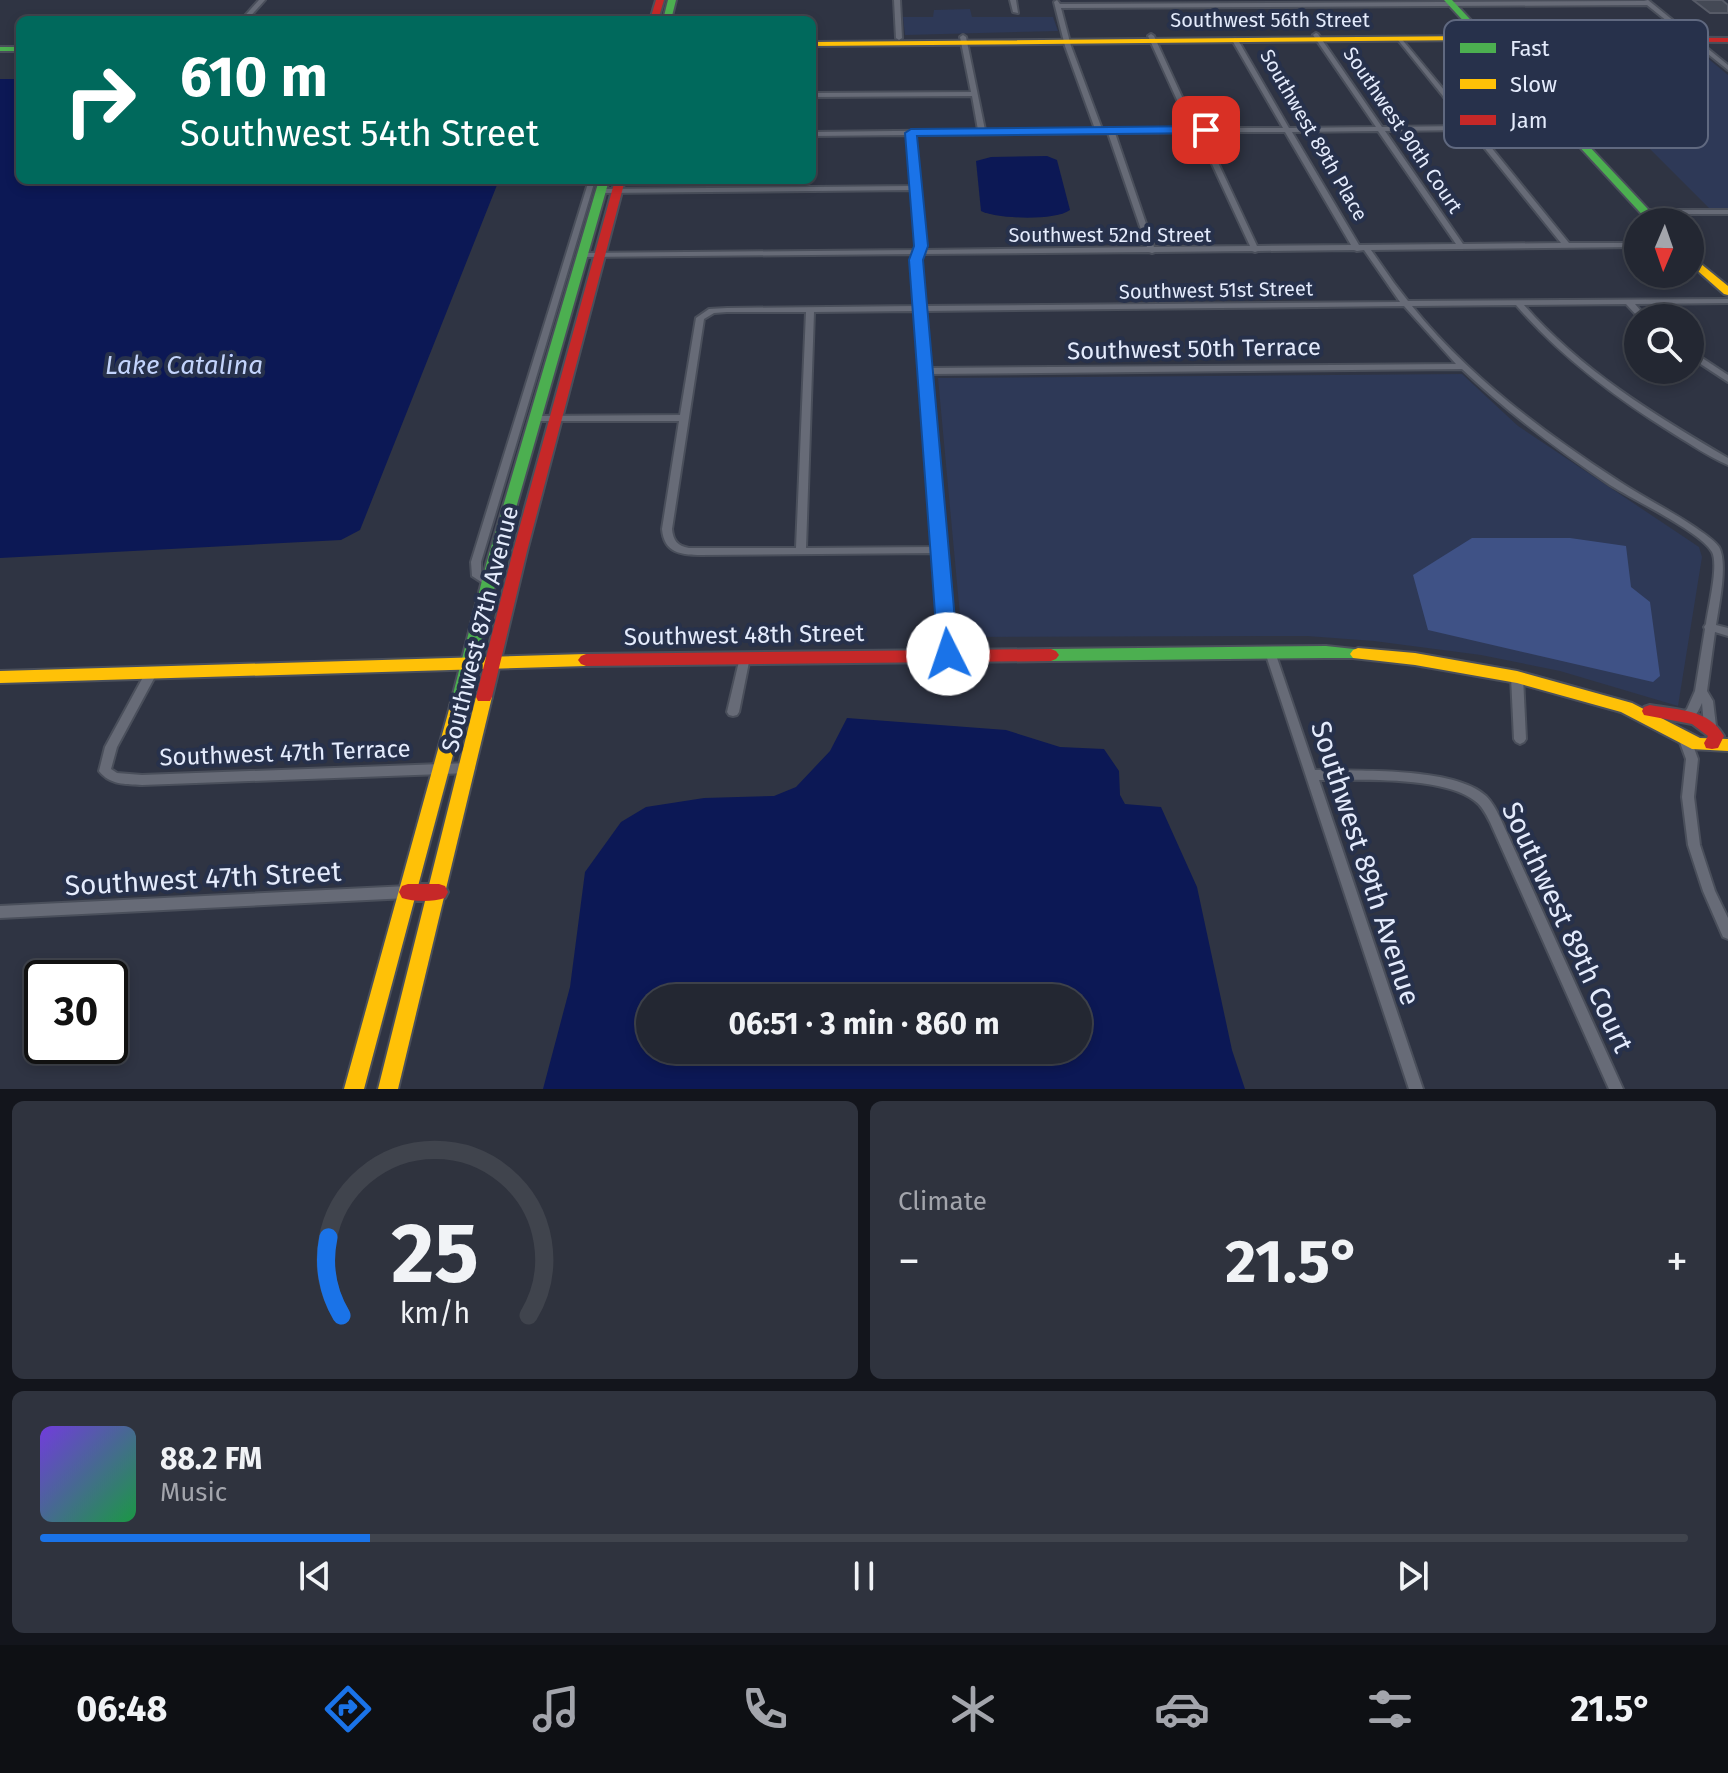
<!DOCTYPE html>
<meta charset="utf-8">
<style>
body{margin:0;font-family:"Fira Sans",sans-serif;background:#2f333e;color:#f1f3f6;height:100vh;display:flex;flex-direction:column;font-size:30px;white-space:nowrap}
*{box-sizing:border-box;margin:0}
p{font-size:26px;color:#a3a5ac}
.icon{flex:none;width:44px;height:44px;fill:none;stroke:currentColor;stroke-width:2;stroke-linecap:round;stroke-linejoin:round}
.map{position:relative;height:1089px;overflow:hidden}
.sheet{display:flex;flex-direction:column;gap:12px;padding:12px;background:#13151c;flex:1}
.sheet>*{flex:none}
.hud{position:absolute;left:16px;top:16px;width:800px;height:168px;border-radius:12px;box-shadow:0 4px 12px #0003,0 0 0 2px #40444d;background:#00695c;color:#fff;overflow:hidden}
.needle{width:52px;rotate:182deg}
.fabs{position:absolute;left:1624px;top:208px;display:grid;gap:16px}
.fabs a{display:grid;place-items:center;width:80px;height:80px;border-radius:50%;background:#232732;box-shadow:0 4px 12px #0003,0 0 0 2px #40444d;font-size:40px}
.speed{position:absolute;left:24px;top:960px;display:flex;gap:16px;font-size:40px;font-weight:700;text-align:center}
.speed>*{display:grid;place-content:center;width:104px;height:104px;border-radius:50%;background:#232732;box-shadow:0 4px 12px #0003,0 0 0 2px #40444d;line-height:1}
.speed .limit{border:4px solid #111;border-radius:12px;background:#fff;color:#111}
.pin{position:absolute;display:grid;place-items:center;width:68px;height:68px;color:#fff;margin:-34px;border-radius:16px;box-shadow:0 4px 12px #0006}
.me{position:absolute;width:88px;margin:-44px;rotate:356deg;stroke-linejoin:round;filter:drop-shadow(0 0 6px #0008)}
.turn{display:flex;align-items:center;gap:28px;height:168px;padding:0 32px;font-size:36px}
.turn .icon{width:104px;height:104px;stroke-width:2.5}
.turn b{display:block;font-size:56px;line-height:68px}
.big{font-size:60px;font-weight:700;line-height:1.1}
.sheet .card{flex:1;display:flex;flex-direction:column;justify-content:center;gap:12px;min-width:0;padding:0 28px;border-radius:12px;background:#2f333e}
.sheet .dial{align-items:center;gap:0}
.dial svg{height:208px;overflow:visible;fill:none;stroke:#40444d;stroke-width:7;stroke-linecap:round;text-anchor:middle}
.dial text{fill:#f1f3f6;stroke:none}
.song{display:flex;align-items:center;gap:24px}
.cover{width:96px;height:96px;border-radius:12px;background:linear-gradient(135deg,hsl(260 70% 55%),hsl(140 70% 35%))}
.played{height:8px;border-radius:4px;background:linear-gradient(90deg,#1a73e8 20%,#40444d 20%)}
.keys{display:flex;justify-content:space-around;direction:ltr}
.heat{display:flex;justify-content:space-between;align-items:center;font-size:44px;direction:ltr}
.sheet .tiles{flex:1;display:grid;gap:12px;grid-template-columns:1fr 1fr}
.card:last-child{grid-column:span 2}
.trip{position:absolute;left:636px;top:984px;width:456px;height:80px;border-radius:40px;background:#232732;box-shadow:0 4px 12px #0003,0 0 0 2px #40444d;font-weight:700;line-height:80px;text-align:center}
.tabs{display:flex;height:128px;justify-content:space-around;align-items:center;background:#0e1014;color:#a3a5ac}
.tabs .icon{width:56px;height:56px}
.tabs .on{color:#1a73e8}
.tabs b{font-size:36px;color:#f1f3f6}
.map>svg:first-child{display:block}
.built{fill:#2e3957}
.green{fill:#3f5286}
.water{fill:#0c1855;fill-rule:evenodd}
.building{fill:#444955;stroke:#575b67;stroke-width:2}
.lines{fill:none;stroke-linecap:round;stroke-linejoin:round}
.street-casing{stroke:#4a4f5b;stroke-width:4}
.fast-casing{stroke:#4a4f5b;stroke-width:4}
.slow-casing{stroke:#4a4f5b;stroke-width:4}
.jam-casing{stroke:#4a4f5b;stroke-width:4}
.street{fill:#676b77;fill-rule:evenodd}
.fast{fill:#4caf50;fill-rule:evenodd}
.slow{fill:#ffc107;fill-rule:evenodd}
.jam{fill:#c62828;fill-rule:evenodd}
.route{fill:#1a73e8;stroke:#114b97;stroke-width:2}
.labels{text-anchor:middle;stroke-width:8;stroke-linejoin:round;paint-order:stroke}
.far-street-label{font-size:20px;fill:#e4ebfc;stroke:#27314b}
.street-label{font-size:24px;fill:#e4ebfc;stroke:#27314b}
.water-label{font-size:26px;font-style:italic;fill:#c3d4fc;stroke:#27314b}
.near-street-label{font-size:28px;fill:#e4ebfc;stroke:#27314b}
.key{fill:#27314b;stroke:#606980;stroke-width:2}
.key-label{font-size:22px;fill:#e4ebfc}
</style>
<div class="map">
<svg width="1728" height="1089" viewBox="0 0 1728 1089">
<rect width="100%" height="100%" fill="#2f3443"/>
<g class="built">
<polygon points="970,9 972,17 1053,17 1058,31 905,35 903,17 933,17 934,10"/>
<polygon points="1546,45 1685,45 1694,47 1728,75 1728,208 1709,208"/>
<polygon points="1462,374 1518,426 1699,547 1702,557 1678,706 1560,671 1481,655 1374,641 1307,636 962,637 938,378"/>
</g>
<polygon class="green" points="1472,538 1570,538 1626,546 1631,587 1650,602 1660,676 1653,682 1428,630 1413,575"/>
<g class="water">
<polygon points="0,79 20,79 20,180 499,180 360,530 341,540 0,558"/>
<path d="M991,157L1047,156L1057,160L1070,210C1056,221 996,219 981,211L976,161Z"/>
<path d="M847,718L1006,730L1060,747L1104,749L1119,771L1120,795L1125,804L1161,807L1197,887L1232,1050L1245,1089H543L570,987L585,872L621,822L646,807L704,798L774,796L796,787L830,751ZM650,998H1078V1050H650Z"/>
</g>
<polygon class="building" points="1693,0 1722,0 1728,5 1728,13 1710,13"/>
<g class="lines">
<defs>
<g id="street">
<polygon points="259,0 265,0 247,20 241,20"/>
<polygon points="894,0 900,0 902,38 899,40 896,38"/>
<polygon points="1010,0 1016,0 1018,13 1013,12"/>
<path d="M1057,0L1060,4L1644,1L1648,0L1728,65V70L1647,5L1061,8L1071,46L1102,129H1192L1188,124L1148,36L1151,34L1154,36L1194,123L1199,128H1283L1232,40L1235,38L1238,40L1289,128L1376,127L1313,35L1316,33L1318,34L1382,127L1467,126L1398,40L1397,39L1400,37L1474,126H1568L1569,127L1566,129L1477,130L1569,243H1638V247L1371,250L1394,283L1408,301L1728,299V303L1635,304L1647,318H1639L1626,304L1524,305C1581,370 1654,415 1728,458V465C1709,457 1692,445 1674,434C1616,398 1561,357 1516,305L1412,306C1468,376 1543,432 1617,480C1642,497 1670,510 1696,528C1703,533 1713,539 1719,547C1728,563 1719,605 1716,625L1728,628V636L1715,632L1707,691L1713,701L1716,726L1714,729L1710,730L1706,729L1704,726L1702,703C1698,712 1693,724 1681,720L1679,717L1687,709L1695,691L1705,629L1704,627L1706,624C1708,608 1719,565 1712,552C1701,532 1632,499 1610,485C1558,450 1507,412 1462,369L930,374L953,654L952,657H944L943,654L935,553L701,555C681,555 664,553 662,529L679,421H533L532,419L533,417L536,416L680,415L696,318L709,309L727,308L916,306L912,260L914,254L583,257L579,255L583,253L916,250L917,246L913,190L601,193L597,191L601,189L912,186L908,135L812,136V132L978,130L972,96L812,97V93L971,92L960,37L963,35L966,37L985,130L1095,129L1065,46L1054,2ZM1470,130L1561,243L1463,244L1385,131ZM1378,131L1456,244L1359,245L1292,132ZM1195,132L1200,138L1250,246L1154,247L1115,133ZM1202,132H1285L1351,245L1257,246L1206,137ZM1108,133L1147,247L924,250L925,246L914,135ZM1354,250L1357,251L1364,250L1400,302L924,306L920,260L922,254L1149,252L1152,253L1155,252L1252,251L1255,252L1258,251ZM1404,306L1456,364L929,368L924,311ZM916,311L934,547L806,548L814,312ZM727,312H806L796,548H689C677,546 673,540 672,529L704,319L714,313Z"/>
<polygon points="589,180 595,180 481,562 481,573 494,583 489,587 472,576 471,562"/>
<rect x="1643" y="210" width="85" height="4"/>
<polygon points="1690,350 1728,375 1728,382 1690,357"/>
<path d="M1270,648L1274,649L1275,652L1315,770C1357,771 1455,767 1486,796C1493,803 1498,813 1502,822L1623,1089H1609L1490,822C1486,814 1482,806 1475,801C1445,776 1358,780 1319,780L1423,1089H1409L1265,652L1266,649Z"/>
<polygon points="745,653 749,654 750,657 739,712 737,715 733,716 729,715 727,712 740,657 741,654"/>
<path d="M152,667L156,668L158,671L117,747L111,769L117,773L142,775L469,763L473,765L475,768L473,771L469,773L142,785C125,784 110,785 99,771L105,747L148,668Z"/>
<polygon points="1517,673 1521,674 1523,677 1526,739 1524,742 1520,744 1516,742 1514,739 1511,677 1513,674"/>
<polygon points="1684,732 1688,734 1690,737 1698,759 1694,797 1700,845 1715,891 1728,918 1728,939 1723,937 1703,891 1688,845 1682,797 1686,759 1678,737 1680,734"/>
<polygon points="408,886 413,888 414,892 413,896 408,898 0,918 0,906"/>
</g>
<g id="fast">
<polygon points="668,0 676,0 671,20 663,20"/>
<polygon points="1444,0 1452,0 1660,222 1649,222"/>
<rect x="0" y="47" width="20" height="4"/>
<polygon points="599,180 609,180 501,561 466,706 464,710 458,712 452,710 450,706 487,561"/>
<polygon points="1326,646 1363,650 1366,654 1363,658 1326,658 1051,661 1046,659 1043,655 1046,651 1051,649"/>
</g>
<g id="slow">
<polygon points="1478,36 1478,40 1475,40 812,46 812,42"/>
<polygon points="1690,255 1728,286 1728,295 1724,294 1690,264"/>
<polygon points="1358,648 1415,653 1517,671 1632,703 1700,738 1728,739 1728,751 1692,749 1621,712 1517,683 1415,665 1353,658 1350,654 1353,650"/>
<polygon points="586,654 591,656 594,660 591,664 586,666 0,683 0,671"/>
<polygon points="484,691 490,693 492,697 398,1089 378,1089 476,697 478,693"/>
<polygon points="458,700 464,702 466,706 364,1089 344,1089 450,706 452,702"/>
</g>
<g id="jam">
<polygon points="656,0 664,0 658,20 650,20"/>
<polygon points="1472,36 1728,38 1728,42 1475,40 1472,40"/>
<polygon points="615,180 625,180 527,551 492,697 490,701 478,701 476,697 513,551"/>
<polygon points="1051,649 1056,651 1059,655 1056,659 1051,661 586,666 581,664 578,660 581,656 586,654"/>
<path d="M1650,705C1678,710 1709,709 1724,736L1718,748L1712,749L1706,748L1704,743L1708,736L1692,724L1644,715L1642,711L1644,707Z"/>
<path d="M408,884H439L445,886L448,892L445,898C433,902 414,902 402,898L399,892L402,886Z"/>
</g>
</defs>
<use href="#street" class="street-casing"/>
<use href="#fast" class="fast-casing"/>
<use href="#slow" class="slow-casing"/>
<use href="#jam" class="jam-casing"/>
<use href="#street" class="street"/>
<use href="#fast" class="fast"/>
<use href="#slow" class="slow"/>
<use href="#jam" class="jam"/>
</g>
<polygon class="route" points="1206,126 1212,130 1210,133 917,136 928,246 923,260 958,654 955,659 941,659 938,654 909,260 914,246 905,133 911,129"/>
<g class="labels">
<g class="far-street-label">
<text x="1270" y="27">Southwest 56th Street</text>
<text transform="translate(1403 130) rotate(56)" y="7">Southwest 90th Court</text>
<text transform="translate(1314 135) rotate(60)" y="7">Southwest 89th Place</text>
<text x="1110" y="242">Southwest 52nd Street</text>
<text transform="translate(1216 290) rotate(-1)" y="7">Southwest 51st Street</text>
</g>
<g class="street-label">
<text transform="translate(1194 349) rotate(-1)" y="8">Southwest 50th Terrace</text>
<text transform="translate(480 629) rotate(-76)" y="8">Southwest 87th Avenue</text>
<text transform="translate(744 635) rotate(-1)" y="8">Southwest 48th Street</text>
<text transform="translate(285 753) rotate(-2)" y="8">Southwest 47th Terrace</text>
</g>
<g class="water-label">
<text x="184" y="374">Lake Catalina</text>
</g>
<g class="near-street-label">
<text transform="translate(1366 863) rotate(72)" y="10">Southwest 89th Avenue</text>
<text transform="translate(203 878) rotate(-3)" y="10">Southwest 47th Street</text>
<text transform="translate(1568 927) rotate(65)" y="10">Southwest 89th Court</text>
</g>
</g>
<rect x="1444" y="20" width="264" height="128" rx="12" class="key"/>
<rect x="1460" y="43" width="36" height="10" fill="#4caf50"/>
<rect x="1460" y="79" width="36" height="10" fill="#ffc107"/>
<rect x="1460" y="115" width="36" height="10" fill="#c62828"/>
<g class="key-label">
<text x="1510" y="56">Fast</text>
<text x="1510" y="92">Slow</text>
<text x="1510" y="128">Jam</text>
</g>
</svg>
<div class="fabs">
<a><svg class="needle" viewBox="-14 -14 28 28"><path d="M0-13l5 13h-10z" fill="#e53935"/><path d="M0 13l5-13h-10z" fill="#a3a5ac"/></svg></a>
<a><svg class="icon" aria-label="search" viewBox="0 0 24 24"><circle cx="10" cy="10" r="6"/><path d="M15 15l6 6"/></svg></a>
</div>
<div class="speed"><div class="limit">30</div></div>
<div class="pin" style="left:1206px;top:130px;background:#d93025"><svg class="icon" aria-label="arrive" viewBox="0 0 24 24"><path d="M6 21V4h12l-3 4 3 4H6"/></svg></div>
<svg class="me" style="left:948px;top:654px" viewBox="-20 -20 40 40"><circle r="19" fill="#fff"/><path d="M0-13L10 11 0 6-10 11z" fill="#1a73e8"/></svg>
<div class="trip">06:51 · 3 min · 860 m</div>
<div class="hud">
<div class="turn"><svg class="icon" aria-label="right" viewBox="0 0 24 24"><path d="M7 20v-9h11M14 6l5 5-5 5"/></svg><div><b>610 m</b>Southwest 54th Street</div></div>
</div>
</div>
<section class="sheet">
<div class="tiles">
<div class="card dial"><svg viewBox="0 0 100 80">
<path d="M14 69A42 42 0 1 1 86 69"/>
<path d="M14 69A42 42 0 0 1 9 39" stroke="#1a73e8"/>
<text x="50" y="56" font-size="32" font-weight="700">25</text>
<text x="50" y="72" font-size="11">km/h</text>
</svg></div>
<div class="card"><p>Climate</p>
<div class="heat"><a>−</a><b class="big">21.5°</b><a>+</a></div>
</div>
<div class="card">
<div class="song"><i class="cover"></i><div><b>88.2 FM</b><p>Music</p></div></div>
<div class="played"></div>
<div class="keys"><svg class="icon" aria-label="previous" viewBox="0 0 24 24"><path d="M18 5L8 12l10 7zM5 5v14"/></svg><svg class="icon" aria-label="pause" viewBox="0 0 24 24"><path d="M8 5v14M16 5v14"/></svg><svg class="icon" aria-label="next" viewBox="0 0 24 24"><path d="M6 5l10 7-10 7zM19 5v14"/></svg></div>
</div>
</div>
</section>
<nav class="tabs">
<b>06:48</b>
<svg class="icon on" aria-label="directions" viewBox="0 0 24 24"><path d="M12 3l9 9-9 9-9-9zM9 14v-3h6M13 9l2 2-2 2"/></svg>
<svg class="icon" aria-label="music" viewBox="0 0 24 24"><path d="M9 18V5l10-2v13"/><circle cx="6" cy="18" r="3"/><circle cx="16" cy="16" r="3"/></svg>
<svg class="icon" aria-label="phone" viewBox="0 0 24 24"><path d="M5 4h4l2 5-3 2q2 4 5 5l2-3 5 2v4C11 20 4 13 5 4z"/></svg>
<svg class="icon" aria-label="climate" viewBox="0 0 24 24"><path d="M12 3v18M4 7l16 10M4 17L20 7"/></svg>
<svg class="icon" aria-label="car" viewBox="0 0 24 24"><path d="M5 17H2v-5l4-1 3-4h7l3 4 3 1v5h-3M9 17h6M6 11h13"/><circle cx="7" cy="17" r="2"/><circle cx="17" cy="17" r="2"/></svg>
<svg class="icon" aria-label="filters" viewBox="0 0 24 24"><path d="M4 7h16M4 17h16"/><circle cx="9" cy="7" r="2"/><circle cx="15" cy="17" r="2"/></svg>
<b>21.5°</b>
</nav>
